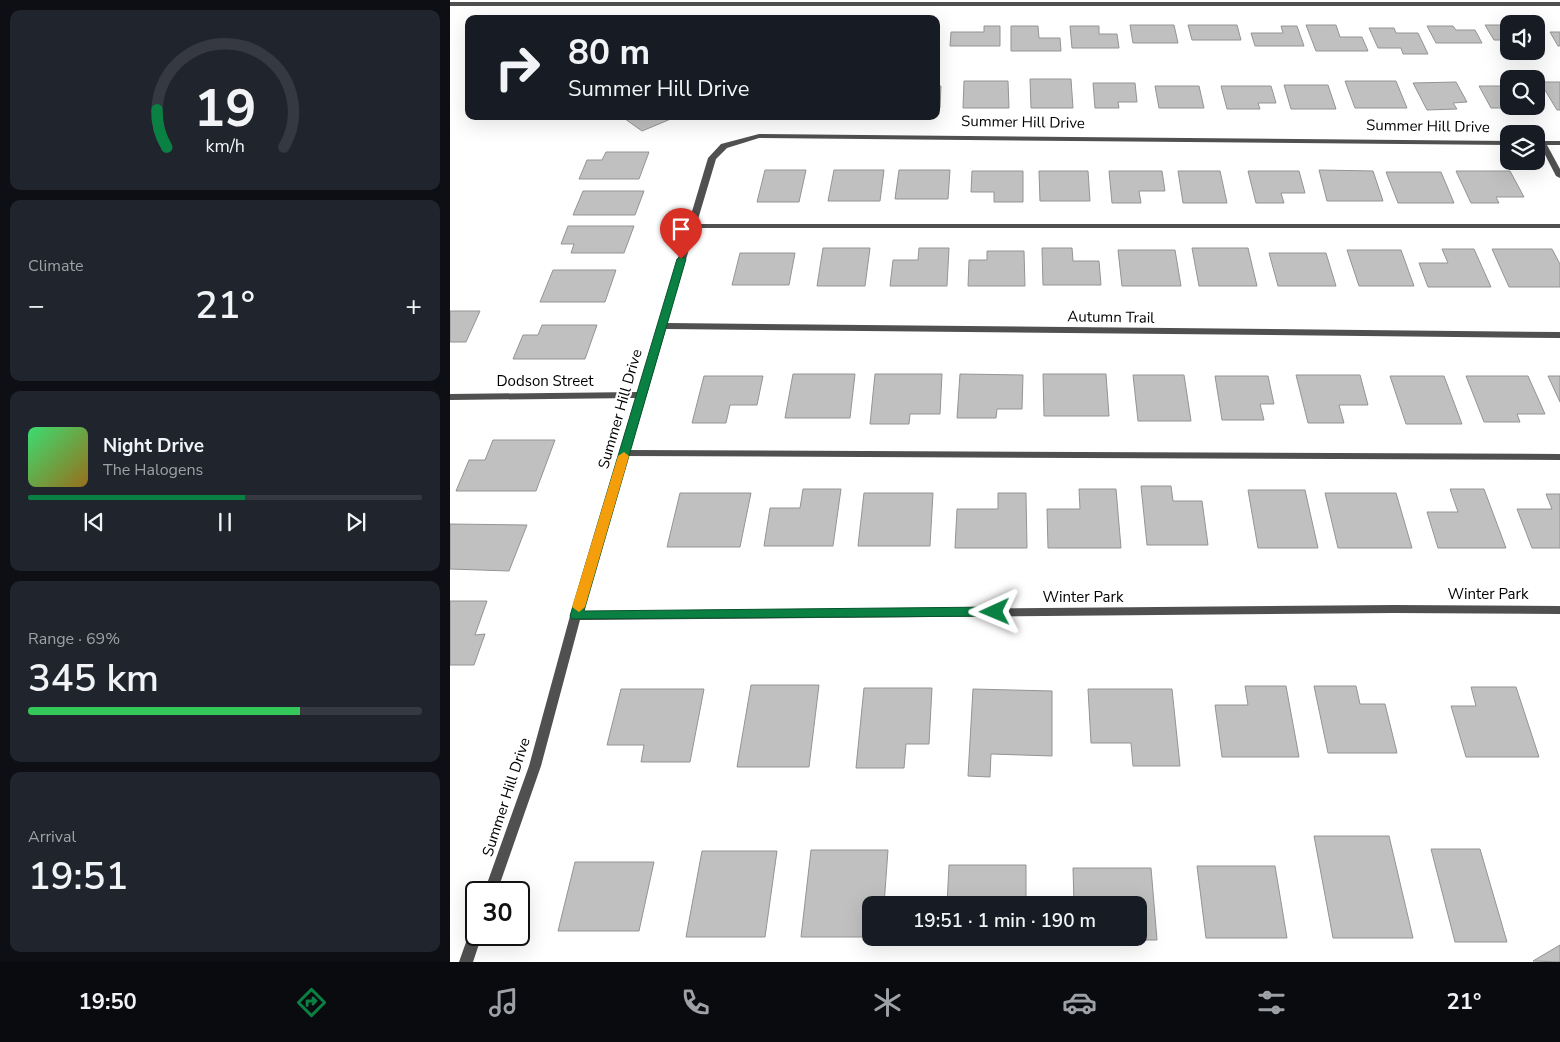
<!DOCTYPE html>
<meta charset="utf-8">
<style>
body{margin:0;font-family:"Nunito Sans",sans-serif;background:#20242c;color:#f1f3f6;height:100vh;display:flex;flex-direction:column;font-size:19px;white-space:nowrap}
*{box-sizing:border-box;margin:0}
p{font-size:16px;color:#9ea1a6}
.icon{flex:none;width:28px;height:28px;fill:none;stroke:currentColor;stroke-width:2;stroke-linecap:round;stroke-linejoin:round}
.map{position:relative;flex:1;overflow:hidden}
.details{display:flex;flex-direction:column;gap:10px;padding:10px;background:#0d0f14;width:450px}
.details>*{flex:none}
.hud{position:absolute;left:15px;top:15px;width:475px;height:105px;border-radius:10px;box-shadow:0 5px 20px #0002;background:#171b24;color:#f1f3f6;overflow:hidden}
.buttons{position:absolute;left:1050px;top:15px;display:grid;gap:10px}
.buttons a{display:grid;place-items:center;width:45px;height:45px;border-radius:10px;background:#171b24;box-shadow:0 5px 20px #0002;font-size:25px}
.speed{position:absolute;left:15px;top:881px;display:flex;gap:10px;font-size:25px;font-weight:700;text-align:center}
.speed>*{display:grid;place-content:center;width:65px;height:65px;border-radius:50%;background:#171b24;box-shadow:0 5px 20px #0002;line-height:1}
.speed .limit{border:2px solid #111;border-radius:8px;background:#fff;color:#111}
.pin{position:absolute;display:grid;place-items:center;width:42px;height:42px;color:#fff;margin:-51px -21px;border-radius:50% 50% 50% 0;rotate:-45deg;box-shadow:0 0 5px #0007}
.pin .icon{rotate:45deg}
.me{position:absolute;width:55px;margin:-28px;rotate:269deg;stroke-linejoin:round;filter:drop-shadow(0 0 4px #0008)}
.turn{display:flex;align-items:center;gap:18px;height:105px;padding:0 20px;font-size:22px}
.turn .icon{width:65px;height:65px;stroke-width:2.5}
.turn b{display:block;font-size:35px;line-height:42px}
.big{font-size:38px;font-weight:600;line-height:1.1}
.details .tile{flex:1;display:flex;flex-direction:column;justify-content:center;gap:8px;min-width:0;padding:0 18px;border-radius:10px;background:#20242c}
.details .dial{align-items:center;gap:0}
.dial svg{height:130px;overflow:visible;fill:none;stroke:#363941;stroke-width:7;stroke-linecap:round;text-anchor:middle}
.dial text{fill:#f1f3f6;stroke:none}
.song{display:flex;align-items:center;gap:15px}
.cover{width:60px;height:60px;border-radius:8px;background:linear-gradient(135deg,hsl(140 70% 55%),hsl(40 70% 35%))}
.played{height:5px;border-radius:2px;background:linear-gradient(90deg,#0b8043 55%,#363941 55%)}
.keys{display:flex;justify-content:space-around;direction:ltr}
.heat{display:flex;justify-content:space-between;align-items:center;font-size:28px;direction:ltr}
.charge{height:8px;border-radius:4px;background:linear-gradient(90deg,#34c759 69%,#363941 0)}
.trip{position:absolute;left:412px;top:896px;width:285px;height:50px;border-radius:10px;background:#171b24;box-shadow:0 5px 20px #0002;font-weight:600;line-height:50px;text-align:center}
.menu{display:flex;height:80px;justify-content:space-around;align-items:center;background:#090b0e;color:#9ea1a6}
.menu .icon{width:35px;height:35px}
.menu .current{color:#0b8043}
.menu b{font-size:22px;color:#f1f3f6}
main{display:flex;flex:1;min-height:0}
.map>svg:first-child{display:block}
.building{fill:#c0c0c0;stroke:#949494}
.lines{fill:none;stroke-linecap:round;stroke-linejoin:round}
.service{fill:#505050;fill-rule:evenodd}
.minor{fill:#505050;fill-rule:evenodd}
.route{fill:#0b8043;stroke:#07532c}
.slow{fill:#f59e0b}
.labels{text-anchor:middle;stroke-width:4.5;stroke-linejoin:round;paint-order:stroke}
.street-label{font-size:15px;fill:#000;stroke:#fff}
</style>
<main>
<section class="details">
<div class="tile dial"><svg viewBox="0 0 100 80">
<path d="M14 69A42 42 0 1 1 86 69"/>
<path d="M14 69A42 42 0 0 1 8 46" stroke="#0b8043"/>
<text x="50" y="56" font-size="32" font-weight="700">19</text>
<text x="50" y="72" font-size="11">km/h</text>
</svg></div>
<div class="tile"><p>Climate</p>
<div class="heat"><a>−</a><b class="big">21°</b><a>+</a></div>
</div>
<div class="tile">
<div class="song"><i class="cover"></i><div><b>Night Drive</b><p>The Halogens</p></div></div>
<div class="played"></div>
<div class="keys"><svg class="icon" aria-label="previous" viewBox="0 0 24 24"><path d="M18 5L8 12l10 7zM5 5v14"/></svg><svg class="icon" aria-label="pause" viewBox="0 0 24 24"><path d="M8 5v14M16 5v14"/></svg><svg class="icon" aria-label="next" viewBox="0 0 24 24"><path d="M6 5l10 7-10 7zM19 5v14"/></svg></div>
</div>
<div class="tile"><p>Range · 69%</p><b class="big">345 km</b><div class="charge"></div></div>
<div class="tile"><p>Arrival</p><b class="big">19:51</b></div>
</section>
<div class="map">
<svg width="1110" height="962" viewBox="0 0 1110 962">
<rect width="100%" height="100%" fill="#fff"/>
<g class="building">
<polygon points="680,25 724,25 728,43 683,43"/>
<polygon points="738,25 787,25 791,40 742,40"/>
<polygon points="856,25 886,25 890,37 912,37 918,51 866,51"/>
<polygon points="1035,25 1059,25 1059,40 1044,40"/>
<polygon points="534,26 550,26 550,46 500,46 501,32 534,32"/>
<polygon points="561,26 588,26 589,38 610,38 611,51 561,51"/>
<polygon points="620,26 649,26 649,34 667,34 669,48 622,48"/>
<polygon points="831,26 847,26 854,46 805,46 801,33 833,33"/>
<polygon points="977,26 1003,26 1006,30 1025,30 1032,43 986,43"/>
<polygon points="919,28 944,28 946,33 968,33 978,54 953,54 951,48 928,48"/>
<polygon points="1100,32 1110,32 1110,46 1108,46"/>
<polygon points="580,79 621,79 623,108 581,108"/>
<polygon points="514,81 558,81 559,108 513,108"/>
<polygon points="895,81 946,81 957,108 905,108"/>
<polygon points="1006,82 1017,102 1003,103 1007,109 977,110 963,83"/>
<polygon points="1090,82 1110,82 1110,110 1107,110"/>
<polygon points="643,83 685,83 687,102 668,102 669,108 645,108"/>
<polygon points="834,85 878,85 886,109 841,109"/>
<polygon points="486,86 491,86 490,108 486,108"/>
<polygon points="705,86 749,86 754,108 709,108"/>
<polygon points="771,86 821,86 826,103 808,103 810,109 777,109"/>
<polygon points="1029,86 1059,86 1059,106 1085,106 1086,108 1041,108"/>
<polygon points="171,116 228,116 192,131"/>
<polygon points="156,152 199,152 189,179 129,179 137,160 152,160"/>
<polygon points="315,170 356,170 349,202 307,202"/>
<polygon points="384,170 434,170 430,201 378,201"/>
<polygon points="449,170 500,170 498,199 445,199"/>
<polygon points="869,170 923,171 933,201 877,201"/>
<polygon points="522,171 573,171 573,202 544,202 544,192 521,192"/>
<polygon points="589,171 638,171 640,201 590,201"/>
<polygon points="659,171 712,171 715,191 689,191 691,203 662,203"/>
<polygon points="728,171 770,171 777,203 733,203"/>
<polygon points="798,171 849,171 855,193 831,193 834,203 806,203"/>
<polygon points="1006,171 1060,171 1074,197 1046,197 1049,203 1021,203"/>
<polygon points="936,172 991,172 1004,203 948,203"/>
<polygon points="133,191 194,191 185,215 123,215"/>
<polygon points="118,226 184,226 174,253 121,253 124,244 111,244"/>
<polygon points="373,248 420,248 415,286 367,286"/>
<polygon points="469,248 499,248 497,286 440,286 443,260 468,260"/>
<polygon points="592,248 622,248 623,261 649,261 651,285 593,285"/>
<polygon points="742,248 798,248 807,286 749,286"/>
<polygon points="992,249 1024,249 1041,287 978,287 969,263 998,263"/>
<polygon points="1042,249 1102,249 1110,264 1110,287 1059,287"/>
<polygon points="668,250 725,250 731,286 672,286"/>
<polygon points="897,250 951,250 964,286 909,286"/>
<polygon points="537,251 574,251 575,286 518,286 519,260 537,260"/>
<polygon points="290,253 345,253 339,285 282,285"/>
<polygon points="819,253 876,253 886,286 828,286"/>
<polygon points="103,270 166,270 155,302 90,302"/>
<polygon points="0,311 30,311 16,342 0,342"/>
<polygon points="92,325 147,325 135,359 63,359 73,335 88,335"/>
<polygon points="343,374 405,374 400,418 335,418"/>
<polygon points="425,374 492,374 490,414 460,414 459,424 420,424"/>
<polygon points="510,374 573,375 572,409 547,409 546,418 507,418"/>
<polygon points="593,374 656,374 659,416 594,416"/>
<polygon points="683,375 734,375 741,421 688,421"/>
<polygon points="846,375 910,375 918,405 889,405 894,423 858,423"/>
<polygon points="254,376 313,376 307,405 280,405 276,423 242,423"/>
<polygon points="765,376 818,376 824,404 810,404 814,420 772,420"/>
<polygon points="940,376 994,376 1012,424 956,424"/>
<polygon points="1016,376 1078,376 1095,414 1067,414 1070,422 1034,422"/>
<polygon points="1098,376 1110,376 1110,402"/>
<polygon points="43,440 105,440 86,491 6,491 19,460 35,460"/>
<polygon points="691,486 721,486 723,501 752,501 758,545 697,545"/>
<polygon points="353,489 391,489 383,546 314,546 320,508 350,508"/>
<polygon points="629,489 666,489 671,548 598,548 597,509 630,509"/>
<polygon points="1000,489 1034,489 1056,548 988,548 977,512 1008,512"/>
<polygon points="798,490 855,490 868,548 808,548"/>
<polygon points="230,493 301,493 290,547 217,547"/>
<polygon points="414,493 483,493 480,546 408,546"/>
<polygon points="548,493 576,493 577,548 505,548 507,509 548,509"/>
<polygon points="875,493 946,493 962,548 888,548"/>
<polygon points="1096,494 1110,494 1110,548 1082,548 1067,509 1102,509"/>
<polygon points="0,524 77,525 59,571 0,569"/>
<polygon points="0,601 37,601 25,635 35,634 24,665 0,665"/>
<polygon points="301,685 369,685 359,767 287,767"/>
<polygon points="795,686 836,686 849,757 772,757 765,705 798,705"/>
<polygon points="864,686 906,686 910,704 935,704 947,753 878,753"/>
<polygon points="1021,687 1066,687 1089,757 1016,757 1001,706 1026,706"/>
<polygon points="414,688 482,688 479,744 456,744 454,768 406,768"/>
<polygon points="171,689 254,689 240,762 191,762 194,745 157,745"/>
<polygon points="523,689 602,691 602,756 541,754 540,777 518,776"/>
<polygon points="638,689 722,689 730,766 683,766 681,743 641,743"/>
<polygon points="864,836 939,836 963,938 883,938"/>
<polygon points="981,849 1030,849 1057,942 1005,942"/>
<polygon points="361,850 438,850 434,905 421,905 421,937 351,937"/>
<polygon points="252,851 327,851 315,937 236,937"/>
<polygon points="125,862 204,862 189,931 108,931"/>
<polygon points="499,865 576,865 576,905 497,905"/>
<polygon points="747,866 825,866 837,938 756,938"/>
<polygon points="623,868 701,868 707,940 626,940 626,938 689,938 689,905 624,905"/>
<polygon points="1110,945 1110,962 1083,961"/>
</g>
<g class="lines">
<g class="service">
<polygon points="238,224 1110,224 1110,228 241,228 237,226"/>
<polygon points="175,450 1110,454 1110,460 175,456 170,453"/>
</g>
<g class="minor">
<rect x="0" y="2" width="1110" height="4"/>
<polygon points="309,134 1059,141 1059,145 309,138 277,148 266,159 217,323 1110,332 1110,338 216,329 133,612 944,605 1110,606 1110,614 944,613 130,620 91,766 47,892 34,892 79,766 120,616 186,398 0,400 0,394 188,392 258,158 271,144"/>
<polygon points="1086,141 1110,141 1110,145 1097,145 1110,169 1110,178 1106,176 1090,145 1086,144"/>
<polygon points="26,927 26,935 32,935 23,962 9,962 21,928"/>
</g>
</g>
<polygon class="route" points="231,256 236,259 134,611 545,607 549,609 551,612 549,616 122,619 120,616 227,259"/>
<polygon class="slow" points="174,452 179,456 135,607 129,612 122,607 168,456"/>
<g class="labels">
<g class="street-label">
<text transform="translate(573 122) rotate(1)" y="5">Summer Hill Drive</text>
<text transform="translate(978 126) rotate(1)" y="5">Summer Hill Drive</text>
<text transform="translate(661 317) rotate(1)" y="5">Autumn Trail</text>
<text x="95" y="386">Dodson Street</text>
<text transform="translate(170 409) rotate(-74)" y="5">Summer Hill Drive</text>
<text x="1038" y="599">Winter Park</text>
<text x="633" y="602">Winter Park</text>
<text transform="translate(56 797) rotate(-72)" y="5">Summer Hill Drive</text>
</g>
</g>
</svg>
<div class="buttons">
<a><svg class="icon" aria-label="sound" viewBox="0 0 24 24"><path d="M4 9h4l5-4v14l-5-4H4zM17 9q2 3 0 6"/></svg></a>
<a><svg class="icon" aria-label="search" viewBox="0 0 24 24"><circle cx="10" cy="10" r="6"/><path d="M15 15l6 6"/></svg></a>
<a><svg class="icon" aria-label="layers" viewBox="0 0 24 24"><path d="M12 4l9 5-9 5-9-5zM3 14l9 5 9-5"/></svg></a>
</div>
<div class="speed"><div class="limit">30</div></div>
<div class="pin" style="left:231px;top:259px;background:#d93025"><svg class="icon" aria-label="arrive" viewBox="0 0 24 24"><path d="M6 21V4h12l-3 4 3 4H6"/></svg></div>
<svg class="me" style="left:545px;top:612px" viewBox="-20 -20 40 40"><path d="M0-17L14 15 0 8-14 15z" fill="#0b8043" stroke="#fff" stroke-width="4"/></svg>
<div class="trip">19:51 · 1 min · 190 m</div>
<div class="hud">
<div class="turn"><svg class="icon" aria-label="right" viewBox="0 0 24 24"><path d="M7 20v-9h11M14 6l5 5-5 5"/></svg><div><b>80 m</b>Summer Hill Drive</div></div>
</div>
</div>
</main>
<nav class="menu">
<b>19:50</b>
<svg class="icon current" aria-label="directions" viewBox="0 0 24 24"><path d="M12 3l9 9-9 9-9-9zM9 14v-3h6M13 9l2 2-2 2"/></svg>
<svg class="icon" aria-label="music" viewBox="0 0 24 24"><path d="M9 18V5l10-2v13"/><circle cx="6" cy="18" r="3"/><circle cx="16" cy="16" r="3"/></svg>
<svg class="icon" aria-label="phone" viewBox="0 0 24 24"><path d="M5 4h4l2 5-3 2q2 4 5 5l2-3 5 2v4C11 20 4 13 5 4z"/></svg>
<svg class="icon" aria-label="climate" viewBox="0 0 24 24"><path d="M12 3v18M4 7l16 10M4 17L20 7"/></svg>
<svg class="icon" aria-label="car" viewBox="0 0 24 24"><path d="M5 17H2v-5l4-1 3-4h7l3 4 3 1v5h-3M9 17h6M6 11h13"/><circle cx="7" cy="17" r="2"/><circle cx="17" cy="17" r="2"/></svg>
<svg class="icon" aria-label="filters" viewBox="0 0 24 24"><path d="M4 7h16M4 17h16"/><circle cx="9" cy="7" r="2"/><circle cx="15" cy="17" r="2"/></svg>
<b>21°</b>
</nav>
